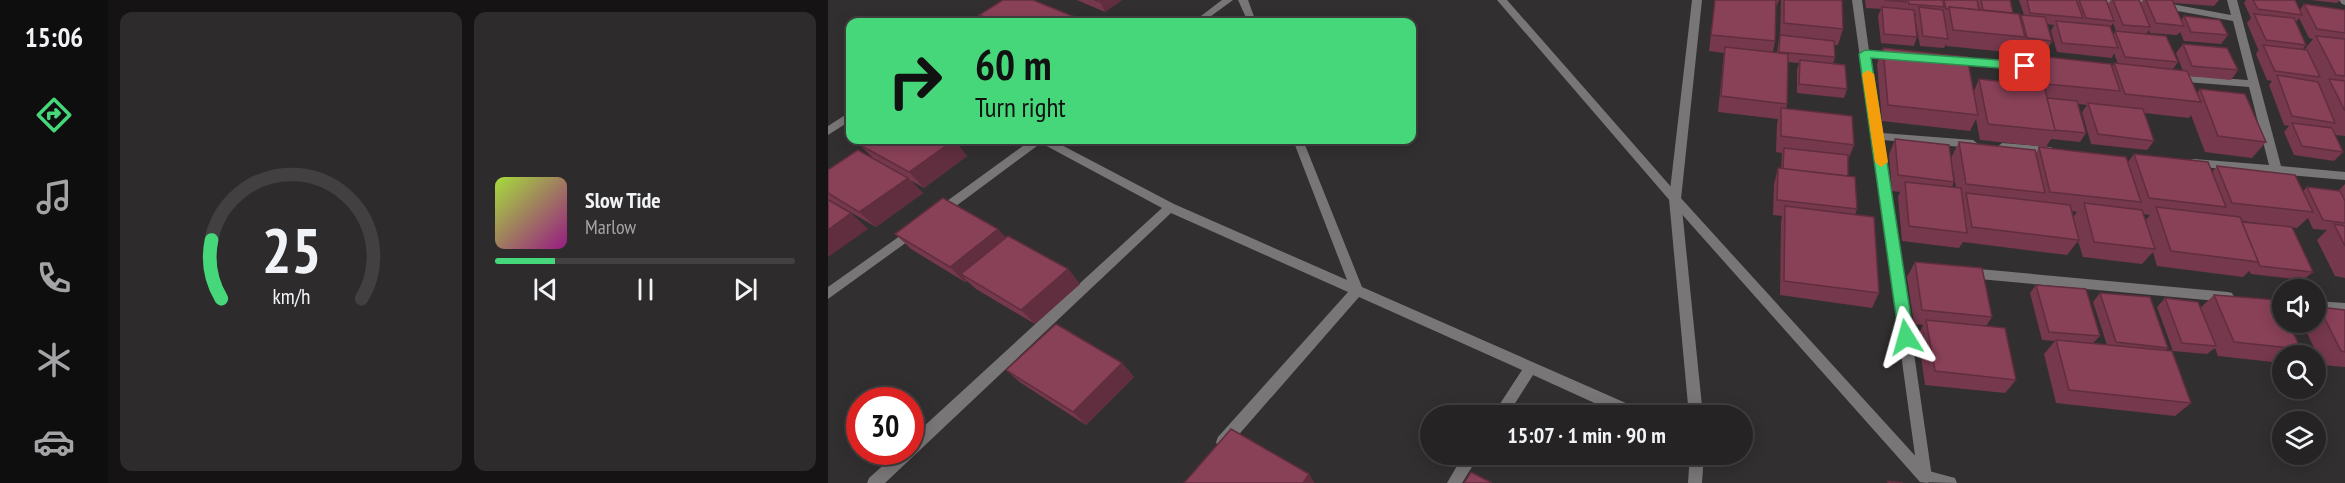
<!DOCTYPE html>
<meta charset="utf-8">
<style>
body{margin:0;font-family:"PT Sans Narrow",sans-serif;background:#2e2b2c;color:#f1f3f6;height:100vh;display:flex;flex-direction:column;font-size:22px;white-space:nowrap}
*{box-sizing:border-box;margin:0}
p{font-size:20px;color:#a4a4a6}
.icon{flex:none;width:33px;height:33px;fill:none;stroke:currentColor;stroke-width:2;stroke-linecap:round;stroke-linejoin:round}
.map{position:relative;flex:1;overflow:hidden}
.drawer{display:flex;flex-direction:column;gap:12px;padding:12px;background:#151314;width:720px}
.drawer>*{flex:none}
.guide{position:absolute;left:18px;top:18px;width:570px;height:126px;border-radius:12px;box-shadow:0 3px 15px #0003,0 0 0 2px #424041;background:#45d77a;color:#111;overflow:hidden}
.buttons{position:absolute;left:1444px;top:279px;display:grid;gap:12px}
.buttons a{display:grid;place-items:center;width:54px;height:54px;border-radius:50%;background:#262324;box-shadow:0 3px 15px #0003,0 0 0 2px #424041;font-size:30px}
.speed{position:absolute;left:18px;top:387px;display:flex;gap:12px;font-size:30px;font-weight:700;text-align:center}
.speed>*{display:grid;place-content:center;width:78px;height:78px;border-radius:50%;background:#262324;box-shadow:0 3px 15px #0003,0 0 0 2px #424041;line-height:1}
.speed .limit{border:9px solid #d22;background:#fff;color:#111}
.pin{position:absolute;display:grid;place-items:center;width:51px;height:51px;color:#fff;margin:-26px;border-radius:12px;box-shadow:0 3px 9px #0006}
.me{position:absolute;width:66px;margin:-33px;rotate:352deg;stroke-linejoin:round;filter:drop-shadow(0 0 4px #0008)}
.turn{display:flex;align-items:center;gap:21px;height:126px;padding:0 30px;font-size:27px}
.turn .icon{width:78px;height:78px;stroke-width:2.5}
.turn b{display:block;font-size:42px;line-height:51px}
.drawer .widget{flex:1;display:flex;flex-direction:column;justify-content:center;gap:9px;min-width:0;padding:0 21px;border-radius:12px;background:#2e2b2c}
.drawer .dial{align-items:center;gap:0}
.dial svg{height:156px;overflow:visible;fill:none;stroke:#424041;stroke-width:7;stroke-linecap:round;text-anchor:middle}
.dial text{fill:#f1f3f6;stroke:none}
.song{display:flex;align-items:center;gap:18px}
.cover{width:72px;height:72px;border-radius:9px;background:linear-gradient(135deg,hsl(80 70% 55%),hsl(310 70% 35%))}
.played{height:6px;border-radius:3px;background:linear-gradient(90deg,#45d77a 20%,#424041 20%)}
.keys{display:flex;justify-content:space-around;direction:ltr}
.drawer .tiles{flex:1;display:grid;gap:12px;grid-template-columns:repeat(2,1fr)}
.trip{position:absolute;left:592px;top:405px;width:333px;height:60px;border-radius:30px;background:#262324;box-shadow:0 3px 15px #0003,0 0 0 2px #424041;font-weight:800;line-height:60px;text-align:center}
main{display:flex;flex:1;min-height:0}
.tab-bar{display:flex;flex-direction:column;width:108px;justify-content:space-around;align-items:center;background:#0f0e0e;color:#a4a4a6}
.tab-bar .icon{width:42px;height:42px}
.tab-bar .current{color:#45d77a}
.tab-bar b{font-size:27px;color:#f1f3f6}
.map>svg:first-child{display:block}
.lines{fill:none;stroke-linecap:round;stroke-linejoin:round}
.minor{fill:#787676;fill-rule:evenodd}
.tertiary{fill:#787676;fill-rule:evenodd}
.wall{fill:#76384c;fill-rule:evenodd}
.shaded-wall{fill:#602e3e}
.building{fill:#894158;stroke:#602e3e;stroke-width:1.5}
.route{fill:#45d77a;stroke:#2d8c4f;stroke-width:1.5}
.slow{fill:#f59e0b}
</style>
<main>
<nav class="tab-bar">
<b>15:06</b>
<svg class="icon current" aria-label="directions" viewBox="0 0 24 24"><path d="M12 3l9 9-9 9-9-9zM9 14v-3h6M13 9l2 2-2 2"/></svg>
<svg class="icon" aria-label="music" viewBox="0 0 24 24"><path d="M9 18V5l10-2v13"/><circle cx="6" cy="18" r="3"/><circle cx="16" cy="16" r="3"/></svg>
<svg class="icon" aria-label="phone" viewBox="0 0 24 24"><path d="M5 4h4l2 5-3 2q2 4 5 5l2-3 5 2v4C11 20 4 13 5 4z"/></svg>
<svg class="icon" aria-label="climate" viewBox="0 0 24 24"><path d="M12 3v18M4 7l16 10M4 17L20 7"/></svg>
<svg class="icon" aria-label="car" viewBox="0 0 24 24"><path d="M5 17H2v-5l4-1 3-4h7l3 4 3 1v5h-3M9 17h6M6 11h13"/><circle cx="7" cy="17" r="2"/><circle cx="17" cy="17" r="2"/></svg>
</nav>
<section class="drawer">
<div class="tiles">
<div class="widget dial"><svg viewBox="0 0 100 80">
<path d="M14 69A42 42 0 1 1 86 69"/>
<path d="M14 69A42 42 0 0 1 9 39" stroke="#45d77a"/>
<text x="50" y="56" font-size="32" font-weight="700">25</text>
<text x="50" y="72" font-size="11">km/h</text>
</svg></div>
<div class="widget">
<div class="song"><i class="cover"></i><div><b>Slow Tide</b><p>Marlow</p></div></div>
<div class="played"></div>
<div class="keys"><svg class="icon" aria-label="previous" viewBox="0 0 24 24"><path d="M18 5L8 12l10 7zM5 5v14"/></svg><svg class="icon" aria-label="pause" viewBox="0 0 24 24"><path d="M8 5v14M16 5v14"/></svg><svg class="icon" aria-label="next" viewBox="0 0 24 24"><path d="M6 5l10 7-10 7zM19 5v14"/></svg></div>
</div>
</div>
</section>
<div class="map">
<svg width="1517" height="483" viewBox="0 0 1517 483">
<rect width="100%" height="100%" fill="#322f30"/>
<g class="lines">
<g class="minor">
<polygon points="394,0 405,0 375,22 365,22"/>
<polygon points="410,0 420,0 428,22 420,22"/>
<polygon points="864,0 874,0 853,199 875,416 861,416 841,199"/>
<polygon points="1024,0 1034,0 1041,51 1069,53 1074,56 1069,59 1042,58 1054,133 1145,140 1150,144 1145,148 1055,140 1104,477 1100,483 1092,482 1090,477"/>
<polygon points="1268,0 1322,0 1403,15 1399,0 1409,0 1453,166 1517,172 1517,180 1362,166 1360,163 1362,160 1366,159 1441,165 1421,87 1346,81 1341,78 1346,75 1420,80 1405,21 1322,6 1273,3"/>
<polygon points="1511,0 1517,0 1517,5 1514,4"/>
<polygon points="1125,58 1209,64 1214,67 1209,70 1121,63 1120,61"/>
<polygon points="22,112 22,121 0,135 0,126"/>
<polygon points="203,140 224,140 346,204 519,280 465,140 475,140 534,287 816,411 818,416 795,416 705,375 679,416 664,416 694,370 531,297 400,447 395,449 390,447 388,442 390,437 520,292 343,213 57,483 39,483 41,478 70,452 82,452 82,439 334,208 213,143 116,215 108,215 106,212 108,209"/>
<polygon points="1174,143 1223,147 1228,151 1223,155 1174,151 1169,147"/>
<polygon points="86,226 90,228 92,231 90,234 0,299 0,287"/>
<polygon points="1140,268 1400,292 1404,293 1406,297 1404,301 1400,302 1140,278 1136,277 1134,273 1136,269"/>
<polygon points="1488,301 1517,303 1517,313 1488,311"/>
<polygon points="636,454 652,454 634,483 619,483"/>
<polygon points="862,454 876,454 874,483 860,483"/>
</g>
<polygon class="tertiary" points="669,0 679,0 851,196 1101,471 1127,478 1129,483 1092,482 843,202"/>
</g>
<g class="wall">
<polygon points="249,0 294,0 277,12"/>
<polygon points="887,0 951,0 949,5 948,5 947,41 945,52 949,53 950,45 952,35 953,0 1014,0 1015,29 1010,45 1006,45 1007,57 1005,64 1019,89 1016,98 969,93 969,70 971,63 960,62 959,104 958,109 1026,145 1020,160 1020,176 1029,209 1027,215 1051,293 1044,308 952,295 953,222 954,216 945,215 946,184 950,168 953,169 954,153 948,152 949,124 950,119 890,112 896,53 881,51"/>
<path d="M1037,0H1182L1185,13L1192,17L1193,15H1196L1191,0H1278L1280,4L1283,0H1311L1312,4L1315,0H1391L1386,6L1345,3L1353,20L1356,16L1400,35L1393,44L1356,41L1352,32L1349,35L1322,33L1321,30L1318,34L1350,62L1345,69L1355,71L1348,53L1355,44L1410,70L1403,80L1361,76L1369,93L1372,89L1438,142L1424,158L1377,152L1363,115L1361,118L1316,113L1326,141L1319,150L1263,144L1254,112L1259,105L1250,104L1258,133L1252,142L1223,139L1218,147L1152,140L1148,119L1142,131L1054,121L1049,64L1055,48L1146,91L1151,79L1196,84L1192,71L1201,55L1284,67L1286,63L1290,64L1286,53L1284,58L1229,52L1223,31L1226,25L1219,24L1224,41L1219,50L1194,48L1193,44L1189,53L1118,46V44L1116,48L1092,46L1087,17L1088,14H1087L1089,37L1086,46L1053,43L1050,16L1053,9L1038,8ZM1285,23L1288,31L1285,35L1282,28Z"/>
<path d="M1415,0H1467L1472,10L1476,4L1517,10V136L1507,135L1515,152L1506,161L1466,155L1456,132L1461,126L1456,125L1441,85L1444,81L1439,80L1428,54L1431,49H1430L1419,23L1423,18L1416,3L1418,0ZM1471,18L1481,38L1485,39L1476,50H1474L1478,45L1468,22Z"/>
<polygon points="1483,0 1512,0 1509,3"/>
<polygon points="151,15 259,22 156,22"/>
<path d="M1067,139L1126,182L1124,187L1128,188L1123,158L1131,142L1208,153L1211,147L1300,162L1306,154L1384,172L1389,166L1475,191L1479,187L1510,191L1517,184V278L1507,276L1489,240L1499,230L1485,229L1480,218L1469,228L1414,221L1485,272L1475,280L1423,274L1421,271L1415,277L1329,266L1325,252L1314,264L1255,257L1250,241L1239,255L1135,242L1131,248L1074,241L1070,197L1072,192L1064,191L1061,155ZM1244,211L1249,212L1245,217ZM1315,214L1322,215L1317,221Z"/>
<polygon points="126,140 139,156 96,188 82,180 95,193 48,227 0,199 0,170 44,157 32,145"/>
<polygon points="170,229 178,238 240,269 252,284 207,324 148,289 139,281 137,282 83,249 67,234"/>
<polygon points="1087,262 1164,317 1158,326 1188,380 1177,393 1097,385 1090,335 1095,325 1086,324 1079,277"/>
<polygon points="1208,285 1272,336 1265,343 1279,345 1265,302 1272,293 1340,348 1337,351 1363,403 1347,416 1228,403 1216,354 1227,341 1214,340 1202,293"/>
<polygon points="1386,295 1473,349 1464,356 1455,356 1454,363 1390,356 1387,348 1379,354 1345,351 1329,307 1337,298 1372,308"/>
<polygon points="1491,307 1517,310 1517,367 1494,365 1474,322 1488,322 1488,310"/>
<polygon points="294,363 306,377 258,425 193,383 178,370"/>
</g>
<g class="shaded-wall">
<polygon points="275,0 294,0 277,12 272,2"/>
<polygon points="126,140 139,156 96,188 81,172"/>
<polygon points="80,178 95,193 48,227 31,212"/>
<polygon points="23,213 40,229 0,257 0,230"/>
<polygon points="170,229 184,245 133,274 139,281 137,282 122,267"/>
<polygon points="240,269 252,284 207,324 193,310"/>
<polygon points="294,363 306,377 258,425 245,412"/>
<polygon points="481,474 487,483 475,483"/>
</g>
<g class="building">
<polygon points="175,0 205,0 259,22 168,22 151,15"/>
<polygon points="266,0 275,0 272,2"/>
<polygon points="887,0 948,0 947,41 883,35"/>
<polygon points="956,0 1014,0 1015,29 956,23"/>
<polygon points="1057,0 1078,0 1078,2"/>
<polygon points="1080,0 1115,0 1116,7 1081,4"/>
<polygon points="1116,0 1149,0 1151,10 1121,7 1120,9 1118,9"/>
<polygon points="1153,0 1182,0 1185,13 1155,10"/>
<polygon points="1199,0 1248,0 1255,18 1202,13"/>
<polygon points="1251,0 1278,0 1286,21 1258,18"/>
<polygon points="1285,0 1311,0 1322,27 1295,25"/>
<polygon points="1318,0 1344,0 1356,26 1328,23"/>
<polygon points="1425,0 1467,0 1474,15 1430,9"/>
<polygon points="1476,4 1517,10 1517,33 1489,29"/>
<polygon points="1054,7 1086,10 1089,37 1056,34"/>
<polygon points="1091,7 1115,10 1120,39 1095,36"/>
<polygon points="1121,7 1191,14 1197,37 1125,30"/>
<polygon points="1426,14 1466,18 1478,45 1438,40"/>
<polygon points="1193,15 1217,17 1224,41 1199,38"/>
<polygon points="1356,16 1392,20 1400,35 1363,32"/>
<polygon points="1228,21 1282,26 1290,48 1234,43"/>
<polygon points="1287,31 1338,36 1350,62 1297,57"/>
<polygon points="952,35 1006,41 1007,57 951,52"/>
<polygon points="1488,36 1517,39 1517,76 1508,75"/>
<polygon points="1355,44 1399,48 1410,70 1364,66"/>
<polygon points="1435,45 1479,50 1492,77 1447,71"/>
<polygon points="897,47 960,54 959,104 893,96"/>
<polygon points="1055,48 1139,57 1150,115 1060,105"/>
<polygon points="1201,55 1283,64 1292,91 1208,83"/>
<polygon points="972,60 1017,65 1019,89 971,84"/>
<polygon points="1286,63 1359,71 1373,102 1297,94"/>
<polygon points="1449,75 1490,82 1507,123 1464,116"/>
<polygon points="1151,79 1216,86 1228,131 1160,124"/>
<polygon points="1501,79 1517,81 1517,111"/>
<polygon points="1372,89 1417,94 1438,142 1390,136"/>
<polygon points="1219,98 1249,101 1258,133 1227,130"/>
<polygon points="1260,103 1315,109 1326,141 1270,134"/>
<polygon points="953,108 1024,116 1026,145 953,136"/>
<polygon points="1464,123 1504,128 1515,152 1474,146"/>
<polygon points="1067,139 1121,145 1126,182 1070,175"/>
<polygon points="40,140 126,140 81,172 32,145"/>
<polygon points="1131,142 1207,150 1217,193 1138,184"/>
<polygon points="1211,147 1298,157 1313,202 1222,192"/>
<polygon points="956,148 1020,155 1020,176 955,169"/>
<polygon points="30,150 80,178 31,212 0,193 0,170"/>
<polygon points="1306,154 1380,162 1398,207 1321,198"/>
<polygon points="1389,166 1467,175 1485,212 1404,203"/>
<polygon points="950,168 1027,177 1029,209 949,200"/>
<polygon points="1077,182 1133,188 1139,233 1081,226"/>
<polygon points="1479,187 1512,191 1517,201 1517,223 1495,220"/>
<polygon points="1138,193 1242,205 1251,240 1144,227"/>
<polygon points="115,198 170,229 122,267 67,234"/>
<polygon points="0,200 23,213 0,230"/>
<polygon points="1256,203 1314,210 1327,249 1266,242"/>
<polygon points="957,206 1046,217 1051,293 956,281"/>
<polygon points="1328,207 1412,217 1431,262 1343,251"/>
<polygon points="1414,222 1464,227 1485,272 1432,266"/>
<polygon points="1506,224 1517,226 1517,246"/>
<polygon points="180,236 240,269 193,310 133,274"/>
<polygon points="1087,262 1154,268 1164,317 1094,310"/>
<polygon points="1208,285 1258,289 1272,336 1221,332"/>
<polygon points="1272,293 1322,297 1340,348 1288,342"/>
<polygon points="1386,295 1449,300 1455,312 1455,322 1460,322 1473,349 1406,342"/>
<polygon points="1337,298 1370,302 1388,346 1354,343"/>
<polygon points="1491,307 1517,310 1517,352 1513,351"/>
<polygon points="1098,320 1177,328 1188,380 1107,371"/>
<polygon points="228,324 294,363 245,412 178,370"/>
<polygon points="1228,340 1344,351 1363,403 1241,390"/>
<polygon points="403,429 481,474 475,483 356,483"/>
<polygon points="643,472 664,483 636,483"/>
<polygon points="1060,481 1075,483 1060,483"/>
</g>
<polygon class="route" points="1037,50 1197,62 1203,66 1197,70 1043,58 1086,337 1083,342 1078,343 1073,342 1071,337 1031,54"/>
<polygon class="slow" points="1040,70 1046,74 1060,162 1053,167 1047,162 1034,74"/>
</svg>
<div class="buttons">
<a><svg class="icon" aria-label="sound" viewBox="0 0 24 24"><path d="M4 9h4l5-4v14l-5-4H4zM17 9q2 3 0 6"/></svg></a>
<a><svg class="icon" aria-label="search" viewBox="0 0 24 24"><circle cx="10" cy="10" r="6"/><path d="M15 15l6 6"/></svg></a>
<a><svg class="icon" aria-label="layers" viewBox="0 0 24 24"><path d="M12 4l9 5-9 5-9-5zM3 14l9 5 9-5"/></svg></a>
</div>
<div class="speed"><div class="limit">30</div></div>
<div class="pin" style="left:1197px;top:66px;background:#d93025"><svg class="icon" aria-label="arrive" viewBox="0 0 24 24"><path d="M6 21V4h12l-3 4 3 4H6"/></svg></div>
<svg class="me" style="left:1078px;top:337px" viewBox="-20 -20 40 40"><path d="M0-17L14 15 0 8-14 15z" fill="#45d77a" stroke="#fff" stroke-width="4"/></svg>
<div class="trip">15:07 · 1 min · 90 m</div>
<div class="guide">
<div class="turn"><svg class="icon" aria-label="right" viewBox="0 0 24 24"><path d="M7 20v-9h11M14 6l5 5-5 5"/></svg><div><b>60 m</b>Turn right</div></div>
</div>
</div>
</main>
